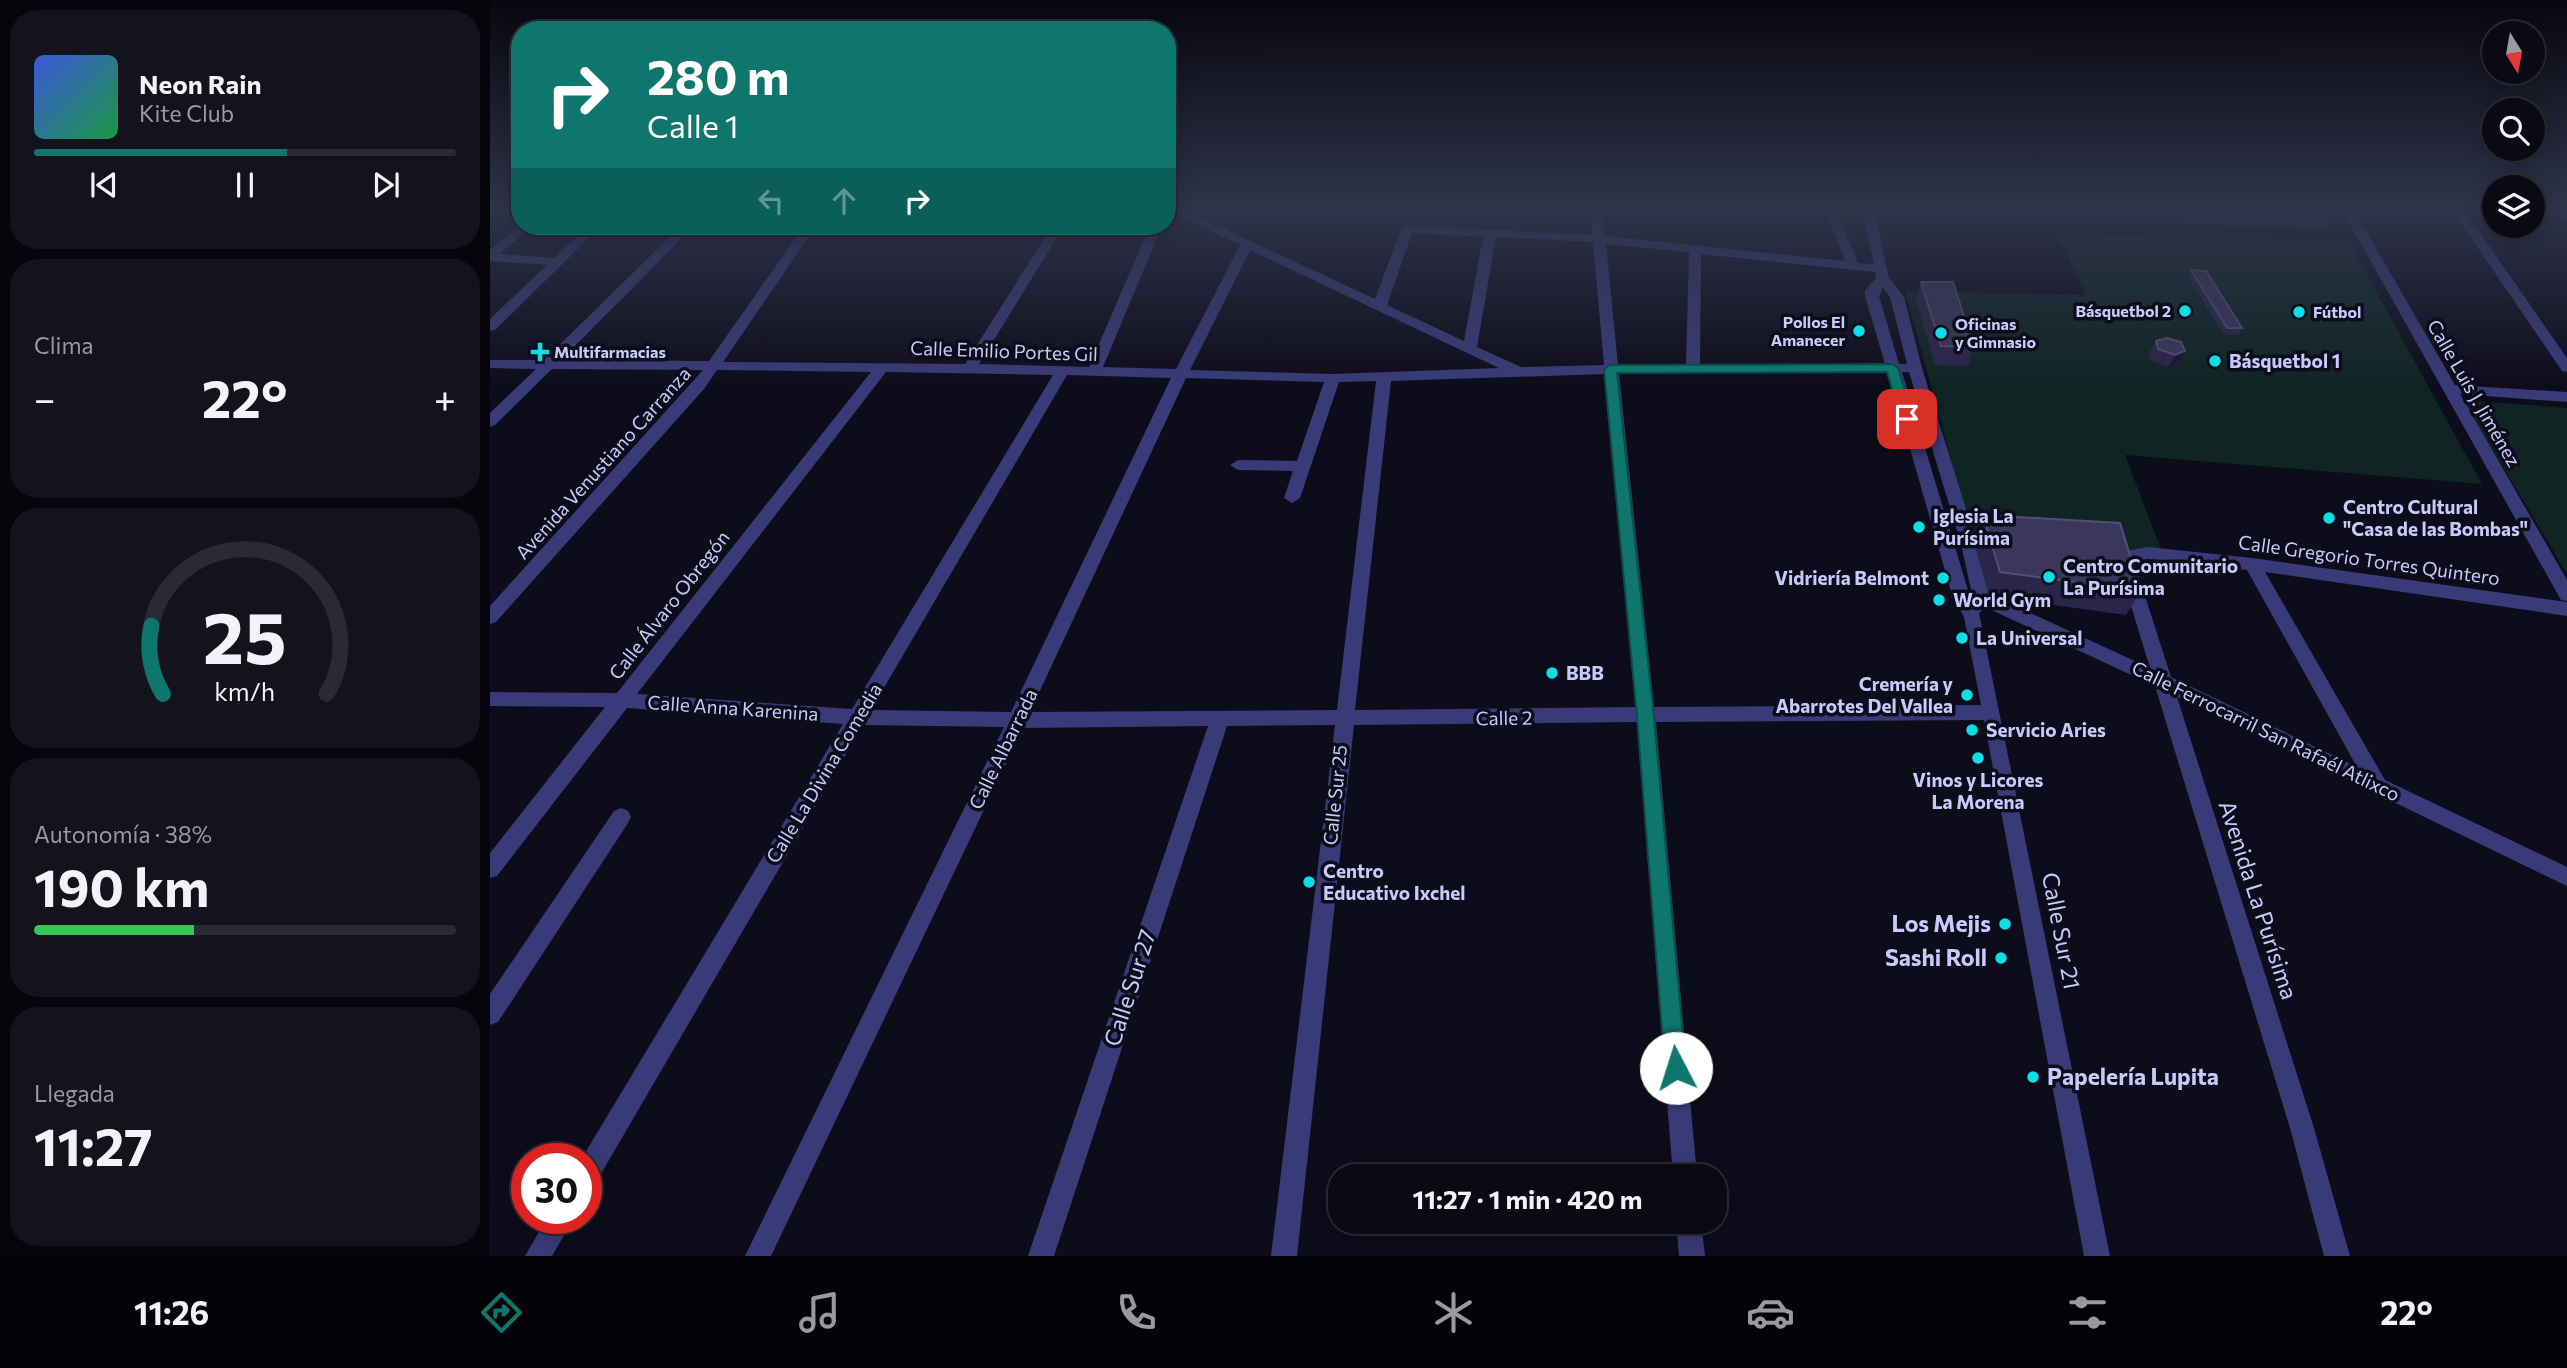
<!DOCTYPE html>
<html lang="es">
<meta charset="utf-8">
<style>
body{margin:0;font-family:Commissioner,sans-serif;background:#13121d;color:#f1f3f6;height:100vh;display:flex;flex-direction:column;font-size:26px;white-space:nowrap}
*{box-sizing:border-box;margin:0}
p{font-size:23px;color:#999aa0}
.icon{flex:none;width:38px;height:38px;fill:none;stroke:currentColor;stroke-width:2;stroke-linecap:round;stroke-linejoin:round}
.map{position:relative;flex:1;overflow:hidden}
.sheet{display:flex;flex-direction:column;gap:10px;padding:10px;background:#06050b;width:490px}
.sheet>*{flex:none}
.guide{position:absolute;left:21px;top:21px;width:665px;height:214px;border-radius:28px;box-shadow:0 4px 18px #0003,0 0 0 2px #2a2a34;background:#0f766e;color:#fff;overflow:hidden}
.needle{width:46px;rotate:169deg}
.tools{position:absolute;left:1992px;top:21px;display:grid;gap:14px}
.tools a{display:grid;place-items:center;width:63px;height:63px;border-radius:50%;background:#0a0914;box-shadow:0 4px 18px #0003,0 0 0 2px #2a2a34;font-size:35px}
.speed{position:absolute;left:21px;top:1143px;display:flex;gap:14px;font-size:35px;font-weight:700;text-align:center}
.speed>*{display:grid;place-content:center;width:91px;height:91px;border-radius:50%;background:#0a0914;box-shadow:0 4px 18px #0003,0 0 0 2px #2a2a34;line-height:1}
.speed .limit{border:10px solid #d22;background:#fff;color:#111}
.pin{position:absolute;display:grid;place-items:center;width:60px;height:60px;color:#fff;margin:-30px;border-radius:14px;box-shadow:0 4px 10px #0006}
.me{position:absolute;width:77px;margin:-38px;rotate:355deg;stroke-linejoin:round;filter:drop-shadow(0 0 5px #0008)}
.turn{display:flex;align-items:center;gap:24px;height:147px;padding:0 21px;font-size:32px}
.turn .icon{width:91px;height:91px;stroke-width:2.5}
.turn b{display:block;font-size:49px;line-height:60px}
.lanes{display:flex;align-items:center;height:66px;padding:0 21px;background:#0003;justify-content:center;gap:35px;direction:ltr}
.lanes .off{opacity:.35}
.big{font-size:52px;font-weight:700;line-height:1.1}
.sheet .widget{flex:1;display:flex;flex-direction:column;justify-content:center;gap:10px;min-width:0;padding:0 24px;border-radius:28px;background:#13121d}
.sheet .dial{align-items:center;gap:0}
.dial svg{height:182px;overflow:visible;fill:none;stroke:#2a2a34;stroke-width:7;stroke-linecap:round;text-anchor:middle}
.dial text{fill:#f1f3f6;stroke:none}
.song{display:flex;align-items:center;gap:21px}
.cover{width:84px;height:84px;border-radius:10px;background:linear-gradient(135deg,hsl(230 70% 55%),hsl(140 70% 35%))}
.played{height:7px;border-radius:4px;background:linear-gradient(90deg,#0f766e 60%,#2a2a34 60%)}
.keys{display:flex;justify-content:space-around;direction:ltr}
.heat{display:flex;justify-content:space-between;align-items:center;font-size:38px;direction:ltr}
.charge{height:10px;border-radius:5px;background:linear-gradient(90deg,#34c759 38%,#2a2a34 0)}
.trip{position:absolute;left:838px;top:1164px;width:399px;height:70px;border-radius:28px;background:#0a0914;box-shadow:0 4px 18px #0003,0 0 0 2px #2a2a34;font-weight:700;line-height:70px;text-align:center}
.menu{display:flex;height:112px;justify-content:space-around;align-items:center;background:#040408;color:#999aa0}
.menu .icon{width:49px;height:49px}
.menu .current{color:#0f766e}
.menu b{font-size:32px;color:#f1f3f6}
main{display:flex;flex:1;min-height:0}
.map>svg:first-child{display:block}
.green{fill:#0f2523}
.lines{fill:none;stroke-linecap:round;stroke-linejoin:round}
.street{fill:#393b78;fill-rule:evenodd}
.wall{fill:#2a2549}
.shaded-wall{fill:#17142e}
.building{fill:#3b375c;stroke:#524e75;stroke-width:2}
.route{fill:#0f766e;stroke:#0a4d48;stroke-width:2}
.poi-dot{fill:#0bdfe6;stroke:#0d0c1b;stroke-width:2.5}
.labels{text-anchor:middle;stroke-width:7;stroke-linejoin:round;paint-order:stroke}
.far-poi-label{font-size:16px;font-weight:bold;fill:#cbc9fc;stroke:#0d0c1b;text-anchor:start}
.street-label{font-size:19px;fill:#cbc9fc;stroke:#0d0c1b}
.poi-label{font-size:19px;font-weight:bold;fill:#cbc9fc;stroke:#0d0c1b;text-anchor:start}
.near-street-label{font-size:23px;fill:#cbc9fc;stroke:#0d0c1b}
.near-poi-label{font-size:23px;font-weight:bold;fill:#cbc9fc;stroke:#0d0c1b;text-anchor:end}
</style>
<main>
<section class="sheet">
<div class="widget">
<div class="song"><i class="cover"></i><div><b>Neon Rain</b><p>Kite Club</p></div></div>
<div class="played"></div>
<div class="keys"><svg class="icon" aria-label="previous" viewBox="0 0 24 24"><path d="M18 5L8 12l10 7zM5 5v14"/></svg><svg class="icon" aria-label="pause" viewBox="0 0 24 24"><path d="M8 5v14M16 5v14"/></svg><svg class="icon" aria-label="next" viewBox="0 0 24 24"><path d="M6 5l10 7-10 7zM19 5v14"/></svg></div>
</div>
<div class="widget"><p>Clima</p>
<div class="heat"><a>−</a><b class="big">22°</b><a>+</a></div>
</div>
<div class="widget dial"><svg viewBox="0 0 100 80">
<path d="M14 69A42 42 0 1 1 86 69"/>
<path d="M14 69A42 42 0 0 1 9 39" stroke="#0f766e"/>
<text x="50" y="56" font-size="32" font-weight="700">25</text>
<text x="50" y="72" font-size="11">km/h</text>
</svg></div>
<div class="widget"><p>Autonomía · 38%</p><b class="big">190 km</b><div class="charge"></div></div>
<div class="widget"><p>Llegada</p><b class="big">11:27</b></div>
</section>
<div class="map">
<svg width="2077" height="1256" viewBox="0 0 2077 1256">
<rect width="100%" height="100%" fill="#0d0c1b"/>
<g class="green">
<polygon points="1567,234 1859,242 1992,484 1635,455 1672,552 1483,540 1415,291 1596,295"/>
<polygon points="1973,400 2077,408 2077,574"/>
</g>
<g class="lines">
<g class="street">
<path d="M679,210H694L885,299L911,229L917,225L1102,235L1100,210H1112L1115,236L1355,261L1335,210H1347L1368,263L1384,264L1372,210H1384L1399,278L1414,297L1432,368L1487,544L1499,594L1660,668L1627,560L1636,551L1658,547L1762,558L2077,602V616L1775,572L1895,780L2077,867V886L1687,697L1824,1128L1860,1256H1834L1800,1128L1665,686L1495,607L1489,613L1620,1256H1594L1494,720L1166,722L1207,1176H1183L1147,722L864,725L807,1256H781L845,725L737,726L564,1256H538L718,726L533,728L281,1256H255L514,727L373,725L105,1184L96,1187V1158H92L353,724L137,708L7,876L0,878V853L115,707L0,706V692L127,693L381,372L227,370L214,389L6,622L0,624V606L213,370L62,369L5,425L0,427V413L46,369L0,368V360H54L191,226H204L71,360L219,361L314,226H326L233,362L475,364L562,226H574L489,364L599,367L660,226H672L613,367L686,369L750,245ZM922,233L993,237L974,341L897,305ZM1006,237L1103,242L1114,365L1031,367L987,347ZM1116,244L1199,252L1196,364L1128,365ZM760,250L1009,368L843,374L700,370ZM1211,254L1385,272L1386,278L1375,291V296L1395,364H1210ZM1393,287L1400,297L1417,364H1409L1389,296ZM396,372L563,375L362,709L147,694ZM1398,372L1462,595L1474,617L1491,705L1164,707L1129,373ZM1412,372H1419L1471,544L1481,590H1478ZM1115,374L1146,707L865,710L901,381ZM577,375L681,378L521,712L381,710ZM696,378L834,382L807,461L748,460L740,465L748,470L803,471L794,498L802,503L810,498L849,382L886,381L847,710L540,712ZM1658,559L1757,570L1867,767L1681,677L1644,562Z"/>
<polygon points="1852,210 1864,210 1965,385 2077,392 2077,402 1970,394 2077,580 2077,601 2071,600"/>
<polygon points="1962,210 1974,210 2077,358 2077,372 2072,371"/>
<polygon points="2066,210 2077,210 2077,220"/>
<polygon points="30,225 42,226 10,254 64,258 98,226 111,226 5,330 0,331 0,319 57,265 0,261 0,250"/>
<polygon points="131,808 138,811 141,817 138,823 8,1022 0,1025 0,994 124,811"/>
<polygon points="57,1218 84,1218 62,1256 35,1256"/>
<polygon points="1186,1222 1211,1222 1215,1256 1189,1256"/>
</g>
</g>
<g class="wall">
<polygon points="1684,210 1850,210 1840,227 1693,224"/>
<polygon points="1701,270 1752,328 1748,335 1733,334 1698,276"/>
<polygon points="1431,282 1484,347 1478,366 1445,365 1426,300"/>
<polygon points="1666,341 1695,351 1688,363 1679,367 1661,361 1659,353"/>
<polygon points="1493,515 1651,591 1636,615 1499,596 1483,539"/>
</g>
<polygon class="shaded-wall" points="1695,351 1688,363 1679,367 1685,355"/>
<g class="building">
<polygon points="1701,270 1716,271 1752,328 1737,328"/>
<polygon points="1431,282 1463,282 1484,347 1451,346"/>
<polygon points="1677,338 1691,342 1695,351 1685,355 1668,349 1666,341"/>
<polygon points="1493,515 1630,523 1651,591 1510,572"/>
</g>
<linearGradient id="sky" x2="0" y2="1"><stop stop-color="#07070f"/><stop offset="0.54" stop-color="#2f344a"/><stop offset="1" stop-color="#2f344a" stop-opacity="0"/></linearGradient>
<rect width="2077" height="386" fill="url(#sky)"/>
<polygon class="route" points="1402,364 1408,368 1424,419 1422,422 1413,422 1411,419 1397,372 1127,373 1164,717 1196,1068 1193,1075 1186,1078 1178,1075 1175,1068 1147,717 1114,369 1120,365"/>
<g class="poi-dot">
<circle cx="1695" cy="311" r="7"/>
<circle cx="1809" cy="312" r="7"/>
<circle cx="1369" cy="331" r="7"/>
<circle cx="1451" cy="333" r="7"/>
<path d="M46.5 341.5h7v7h7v7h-7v7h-7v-7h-7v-7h7z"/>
<circle cx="1725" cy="361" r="7"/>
<circle cx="1839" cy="518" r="7"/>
<circle cx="1429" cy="527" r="7"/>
<circle cx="1559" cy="577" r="7"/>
<circle cx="1453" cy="578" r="7"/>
<circle cx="1449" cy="600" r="7"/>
<circle cx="1472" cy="638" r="7"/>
<circle cx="1062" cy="673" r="7"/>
<circle cx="1477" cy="695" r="7"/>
<circle cx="1482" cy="730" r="7"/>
<circle cx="1488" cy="758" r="7"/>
<circle cx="819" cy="882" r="7"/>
<circle cx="1515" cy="924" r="7"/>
<circle cx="1511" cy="958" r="7"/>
<circle cx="1543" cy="1077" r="7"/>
</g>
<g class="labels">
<g class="far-poi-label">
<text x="1681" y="317" text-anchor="end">Básquetbol 2</text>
<text x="1823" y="318">Fútbol</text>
<text x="1355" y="328" text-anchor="end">Pollos El<tspan x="1355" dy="18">Amanecer</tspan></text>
<text x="1465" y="330">Oficinas<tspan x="1465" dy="18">y Gimnasio</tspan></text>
<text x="64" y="358">Multifarmacias</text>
</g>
<g class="street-label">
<text transform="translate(514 351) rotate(2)" y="7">Calle Emilio Portes Gil</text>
<text transform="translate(1984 393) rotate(60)" y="7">Calle Luis J. Jiménez</text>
<text transform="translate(113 463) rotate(-48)" y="7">Avenida Venustiano Carranza</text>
<text transform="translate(1879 560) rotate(8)" y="7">Calle Gregorio Torres Quintero</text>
<text transform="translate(179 605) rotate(-52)" y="7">Calle Álvaro Obregón</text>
<text transform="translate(243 708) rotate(4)" y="7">Calle Anna Karenina</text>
<text transform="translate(1014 718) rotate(-1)" y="7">Calle 2</text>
<text transform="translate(1776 731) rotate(26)" y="7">Calle Ferrocarril San Rafaél Atlixco</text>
<text transform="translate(513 749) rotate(-64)" y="7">Calle Albarrada</text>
<text transform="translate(334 773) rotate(-59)" y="7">Calle La Divina Comedia</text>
<text transform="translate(845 795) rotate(-84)" y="7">Calle Sur 25</text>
</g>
<g class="poi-label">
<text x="1739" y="368">Básquetbol 1</text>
<text x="1853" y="514">Centro Cultural<tspan x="1853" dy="22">"Casa de las Bombas"</tspan></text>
<text x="1443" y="523">Iglesia La<tspan x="1443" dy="22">Purísima</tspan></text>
<text x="1573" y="573">Centro Comunitario<tspan x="1573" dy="22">La Purísima</tspan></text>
<text x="1439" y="585" text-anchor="end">Vidriería Belmont</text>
<text x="1463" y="607">World Gym</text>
<text x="1486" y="645">La Universal</text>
<text x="1076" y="680">BBB</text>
<text x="1463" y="691" text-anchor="end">Cremería y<tspan x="1463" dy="22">Abarrotes Del Vallea</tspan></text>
<text x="1496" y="737">Servicio Aries</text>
<text x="1488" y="787" text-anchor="middle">Vinos y Licores<tspan x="1488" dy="22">La Morena</tspan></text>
<text x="833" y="878">Centro<tspan x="833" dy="22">Educativo Ixchel</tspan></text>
</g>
<g class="near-street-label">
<text transform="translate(1768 900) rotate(72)" y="8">Avenida La Purísima</text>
<text transform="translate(1571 931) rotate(79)" y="8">Calle Sur 21</text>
<text transform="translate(640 988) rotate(-72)" y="8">Calle Sur 27</text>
</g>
<g class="near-poi-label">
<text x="1501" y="932">Los Mejis</text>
<text x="1497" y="966">Sashi Roll</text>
<text x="1557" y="1085" text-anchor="start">Papelería Lupita</text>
</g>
</g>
</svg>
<div class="tools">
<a><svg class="needle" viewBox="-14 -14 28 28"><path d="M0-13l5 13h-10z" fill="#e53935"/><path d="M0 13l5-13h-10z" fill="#999aa0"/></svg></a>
<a><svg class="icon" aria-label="search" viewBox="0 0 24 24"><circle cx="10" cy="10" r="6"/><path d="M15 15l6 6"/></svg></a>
<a><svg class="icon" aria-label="layers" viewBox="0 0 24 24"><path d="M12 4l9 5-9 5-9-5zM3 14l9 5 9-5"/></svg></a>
</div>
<div class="speed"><div class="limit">30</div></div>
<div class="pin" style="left:1417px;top:419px;background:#d93025"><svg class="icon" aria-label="arrive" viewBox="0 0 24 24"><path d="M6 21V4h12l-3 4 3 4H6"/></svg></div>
<svg class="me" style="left:1186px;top:1068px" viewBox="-20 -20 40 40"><circle r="19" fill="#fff"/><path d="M0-13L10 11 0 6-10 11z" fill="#0f766e"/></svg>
<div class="trip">11:27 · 1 min · 420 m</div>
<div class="guide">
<div class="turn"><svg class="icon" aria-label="right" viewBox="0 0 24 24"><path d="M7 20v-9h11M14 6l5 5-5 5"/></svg><div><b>280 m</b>Calle 1</div></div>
<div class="lanes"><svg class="icon off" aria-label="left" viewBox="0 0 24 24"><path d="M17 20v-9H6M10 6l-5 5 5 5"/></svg><svg class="icon off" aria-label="ahead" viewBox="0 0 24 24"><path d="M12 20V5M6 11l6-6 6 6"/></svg><svg class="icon" aria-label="right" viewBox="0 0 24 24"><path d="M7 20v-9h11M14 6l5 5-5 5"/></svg></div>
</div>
</div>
</main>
<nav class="menu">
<b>11:26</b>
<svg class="icon current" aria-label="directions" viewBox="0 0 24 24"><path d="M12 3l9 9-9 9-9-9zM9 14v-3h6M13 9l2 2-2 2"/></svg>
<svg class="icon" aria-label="music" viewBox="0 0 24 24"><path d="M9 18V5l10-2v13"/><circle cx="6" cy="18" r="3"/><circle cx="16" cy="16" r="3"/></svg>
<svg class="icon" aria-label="phone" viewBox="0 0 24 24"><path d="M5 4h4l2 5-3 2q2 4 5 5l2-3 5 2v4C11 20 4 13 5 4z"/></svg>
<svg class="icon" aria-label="climate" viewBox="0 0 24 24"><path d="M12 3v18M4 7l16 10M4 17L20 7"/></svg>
<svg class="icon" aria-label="car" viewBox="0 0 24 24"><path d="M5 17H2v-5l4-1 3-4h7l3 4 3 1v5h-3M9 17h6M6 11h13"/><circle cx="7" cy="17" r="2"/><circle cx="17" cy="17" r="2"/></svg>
<svg class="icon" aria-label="filters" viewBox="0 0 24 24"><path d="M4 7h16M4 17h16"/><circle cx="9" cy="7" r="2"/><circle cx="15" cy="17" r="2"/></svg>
<b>22°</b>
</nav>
